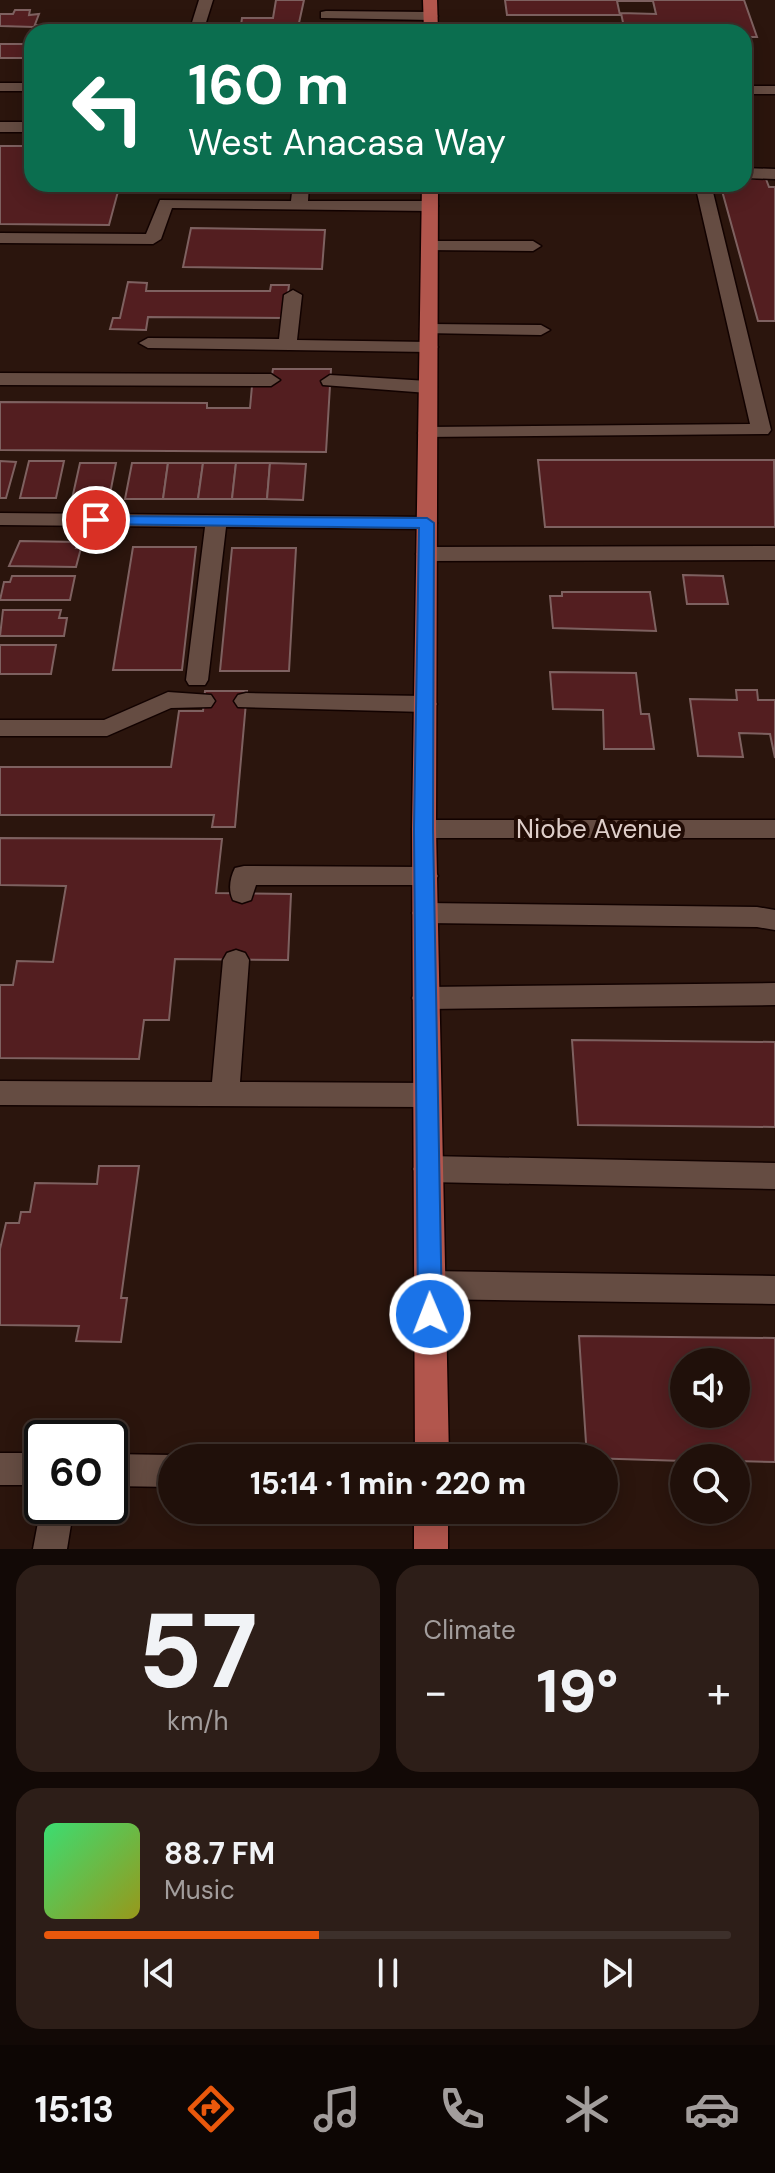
<!DOCTYPE html>
<meta charset="utf-8">
<style>
body{margin:0;font-family:"DM Sans",sans-serif;background:#2d1e18;color:#f1f3f6;height:100vh;display:flex;flex-direction:column;font-size:30px;white-space:nowrap}
*{box-sizing:border-box;margin:0}
p{font-size:26px;color:#a29d9c}
.icon{flex:none;width:44px;height:44px;fill:none;stroke:currentColor;stroke-width:2;stroke-linecap:round;stroke-linejoin:round}
.map{position:relative;height:1549px;overflow:hidden}
.drawer{display:flex;flex-direction:column;gap:16px;padding:16px;background:#120906;flex:1}
.drawer>*{flex:none}
.guide{position:absolute;left:24px;top:24px;width:728px;height:168px;border-radius:24px;box-shadow:0 4px 20px #0003,0 0 0 2px #3d302b;background:#0b6e4f;color:#fff;overflow:hidden}
.tools{position:absolute;left:670px;top:1348px;display:grid;gap:16px}
.tools a{display:grid;place-items:center;width:80px;height:80px;border-radius:50%;background:#20100a;box-shadow:0 4px 20px #0003,0 0 0 2px #3d302b;font-size:40px}
.speed{position:absolute;left:24px;top:1420px;display:flex;gap:16px;font-size:40px;font-weight:700;text-align:center}
.speed>*{display:grid;place-content:center;width:104px;height:104px;border-radius:50%;background:#20100a;box-shadow:0 4px 20px #0003,0 0 0 2px #3d302b;line-height:1}
.speed .limit{border:4px solid #111;border-radius:12px;background:#fff;color:#111}
.pin{position:absolute;display:grid;place-items:center;width:68px;height:68px;color:#fff;margin:-34px;border:4px solid #fff;border-radius:50%;box-shadow:0 2px 8px #0007}
.me{position:absolute;width:88px;margin:-44px;rotate:359deg;stroke-linejoin:round;filter:drop-shadow(0 0 6px #0008)}
.turn{display:flex;align-items:center;gap:28px;height:168px;padding:0 32px;font-size:36px}
.turn .icon{width:104px;height:104px;stroke-width:2.5}
.turn b{display:block;font-size:56px;line-height:68px}
.big{font-size:60px;font-weight:800;line-height:1.1}
.drawer .tile{flex:1;display:flex;flex-direction:column;justify-content:center;gap:12px;min-width:0;padding:0 28px;border-radius:24px;background:#2d1e18}
.drawer .dial{align-items:center;gap:0}
.dial b{font-size:104px;line-height:1}
.song{display:flex;align-items:center;gap:24px}
.cover{width:96px;height:96px;border-radius:12px;background:linear-gradient(135deg,hsl(140 70% 55%),hsl(60 70% 35%))}
.played{height:8px;border-radius:4px;background:linear-gradient(90deg,#ea580c 40%,#3d302b 40%)}
.keys{display:flex;justify-content:space-around;direction:ltr}
.heat{display:flex;justify-content:space-between;align-items:center;font-size:44px;direction:ltr}
.drawer .tiles{flex:1;display:grid;gap:16px;grid-template-columns:1fr 1fr}
.tile:last-child{grid-column:span 2}
.trip{position:absolute;left:158px;top:1444px;width:460px;height:80px;border-radius:40px;background:#20100a;box-shadow:0 4px 20px #0003,0 0 0 2px #3d302b;font-weight:800;line-height:80px;text-align:center}
.tabs{display:flex;height:128px;justify-content:space-around;align-items:center;background:#0d0604;color:#a29d9c}
.tabs .icon{width:56px;height:56px}
.tabs .active{color:#ea580c}
.tabs b{font-size:36px;color:#f1f3f6}
.map>svg:first-child{display:block}
.building{fill:#531e20;stroke:#7e6160;stroke-width:2;fill-rule:evenodd}
.lines{fill:none;stroke-linecap:round;stroke-linejoin:round}
.lane-casing{stroke:#120200;stroke-width:3}
.street-casing{stroke:#120200;stroke-width:3}
.secondary-casing{stroke:#120200;stroke-width:3}
.primary-casing{stroke:#120200;stroke-width:3}
.lane{fill:#654c42;fill-rule:evenodd}
.street{fill:#654c42;fill-rule:evenodd}
.secondary{fill:#654c42;fill-rule:evenodd}
.primary{fill:#b2564d;fill-rule:evenodd}
.route{fill:#1a73e8;stroke:#114b97;stroke-width:2}
.labels{text-anchor:middle;stroke-width:8;stroke-linejoin:round;paint-order:stroke}
.street-label{font-size:26px;fill:#decec9;stroke:#210c05}
</style>
<div class="map">
<svg width="775" height="1549" viewBox="0 0 775 1549">
<rect width="100%" height="100%" fill="#2b150d"/>
<g class="building">
<polygon points="276,0 304,0 297,32 240,32 242,18 273,18"/>
<polygon points="505,0 744,0 757,37 744,37 744,32 625,32 621,13 656,14 653,1 617,1 620,15 507,15"/>
<polygon points="15,10 30,10 29,15 39,14 34,27 0,26 0,14 13,14"/>
<polygon points="36,25 101,25 99,32 34,32"/>
<polygon points="32,37 32,58 0,58 0,44 30,44"/>
<polygon points="0,146 32,146 32,184 120,184 109,225 0,224"/>
<polygon points="744,179 766,179 769,187 775,187 775,321 758,321 721,187 744,184"/>
<polygon points="191,228 325,230 322,269 183,267"/>
<polygon points="128,282 147,283 146,291 270,291 271,285 289,285 285,318 148,317 146,330 110,329 113,318 120,318"/>
<polygon points="273,369 331,369 326,452 0,450 0,402 207,403 207,408 250,408 252,386 270,386"/>
<polygon points="538,460 774,460 775,527 545,527"/>
<polygon points="0,461 16,462 6,498 0,498"/>
<polygon points="29,461 64,461 56,498 20,498"/>
<polygon points="80,463 116,463 109,499 72,499"/>
<polygon points="132,463 168,463 163,499 125,499"/>
<polygon points="168,463 203,463 198,499 163,499"/>
<polygon points="203,463 236,463 232,499 198,499"/>
<polygon points="236,463 270,463 267,499 232,499"/>
<polygon points="270,463 306,464 303,500 267,499"/>
<polygon points="20,541 78,542 76,548 81,548 76,567 9,566"/>
<polygon points="133,547 196,547 182,670 113,670"/>
<polygon points="232,548 296,548 289,671 220,671"/>
<polygon points="683,575 723,576 728,604 687,604"/>
<polygon points="12,576 75,576 70,600 0,600 4,582 10,582"/>
<polygon points="562,592 650,592 656,631 553,628 550,596 562,596"/>
<polygon points="3,610 61,610 59,618 67,618 64,636 0,636"/>
<polygon points="0,645 56,645 51,674 0,674"/>
<polygon points="550,672 636,673 641,714 649,714 654,749 604,749 603,710 553,709"/>
<polygon points="736,690 757,690 758,700 775,700 775,758 770,734 739,733 743,757 698,756 690,699 737,700"/>
<polygon points="205,691 247,691 235,827 212,827 214,815 0,815 0,767 171,767 179,711 203,711"/>
<polygon points="0,838 222,839 216,893 291,894 288,960 175,959 169,1020 144,1020 139,1059 0,1058 0,985 13,985 17,961 53,962 66,886 0,885"/>
<polygon points="572,1040 775,1042 775,1127 578,1125"/>
<polygon points="99,1166 139,1166 121,1298 127,1298 121,1342 76,1341 79,1326 0,1325 0,1249 6,1223 19,1223 21,1212 30,1212 35,1183 97,1184"/>
<path d="M579,1336L775,1338V1462L736,1461V1458H684V1461L587,1458ZM684,1362H736V1414H684Z"/>
</g>
<g class="lines">
<defs>
<g id="lane">
<polygon points="199,0 213,0 203,32 189,32"/>
<polygon points="326,11 431,12 438,16 431,20 321,18 321,12"/>
<polygon points="431,25 589,25 594,26 596,32 426,32 424,29"/>
<rect x="0" y="122" width="32" height="10"/>
<polygon points="744,168 775,169 775,179 744,178"/>
<polygon points="293,184 309,184 308,201 430,201 438,206 430,211 172,208 161,239 153,244 0,243 0,233 146,234 160,200 291,201"/>
<polygon points="695,184 711,184 771,430 768,434 421,437 418,433 421,429 428,427 750,424"/>
<polygon points="430,241 533,241 541,246 533,251 424,250 422,246 424,242"/>
<polygon points="293,290 302,295 297,340 429,342 438,347 429,352 148,348 139,343 148,338 279,339 284,295"/>
<polygon points="429,324 541,325 550,330 541,335 423,333 420,329"/>
<polygon points="0,373 271,374 280,380 271,386 0,385"/>
<polygon points="330,375 428,381 437,387 428,393 323,385 321,381"/>
<polygon points="775,546 775,560 427,561 416,554 427,547"/>
<polygon points="168,692 211,695 215,701 211,707 171,708 107,736 0,736 0,720 104,720"/>
<polygon points="246,693 425,696 433,698 437,704 433,710 425,712 238,707 234,701 238,695"/>
<path d="M244,866L425,867L434,869L438,876L434,883L425,885H256L251,900L242,903L233,900C228,890 230,878 235,868Z"/>
<polygon points="425,903 757,907 775,910 775,930 757,927 425,923 416,920 412,913 416,906"/>
<polygon points="236,950 245,953 249,960 240,1082 427,1083 437,1087 441,1095 437,1103 427,1107 0,1105 0,1081 212,1082 223,960 227,953"/>
<polygon points="775,983 775,1005 426,1009 416,1006 412,998 416,990 426,987"/>
<polygon points="428,1156 775,1163 775,1189 428,1182 418,1178 413,1169 418,1160"/>
<polygon points="429,1271 775,1276 775,1304 429,1299 418,1295 414,1285 418,1275"/>
<polygon points="42,1501 42,1506 74,1506 67,1549 33,1549"/>
</g>
<g id="street">
<polygon points="0,513 427,517 437,523 427,529 226,527 208,680 205,685 189,685 186,680 205,527 0,525"/>
<polygon points="424,820 775,820 775,838 424,838 415,835 412,829 415,823"/>
<rect x="0" y="1453" width="42" height="32"/>
<polygon points="110,1454 172,1455 180,1458 172,1458 172,1487 110,1486"/>
</g>
<g id="secondary">
<rect x="0" y="83" width="32" height="8"/>
<rect x="744" y="86" width="31" height="8"/>
</g>
<g id="primary">
<polygon points="423,0 437,0 438,32 424,32"/>
<polygon points="422,184 438,184 436,829 449,1458 415,1458 412,829"/>
<rect x="414" y="1510" width="34" height="39"/>
</g>
</defs>
<use href="#lane" class="lane-casing"/>
<use href="#street" class="street-casing"/>
<use href="#secondary" class="secondary-casing"/>
<use href="#primary" class="primary-casing"/>
<use href="#lane" class="lane"/>
<use href="#street" class="street"/>
<use href="#secondary" class="secondary"/>
<use href="#primary" class="primary"/>
</g>
<polygon class="route" points="96,516 427,518 434,523 433,829 442,1314 438,1321 430,1325 421,1321 418,1314 414,829 419,528 90,524 88,520"/>
<g class="labels">
<g class="street-label">
<text x="599" y="838">Niobe Avenue</text>
</g>
</g>
</svg>
<div class="tools">
<a><svg class="icon" aria-label="sound" viewBox="0 0 24 24"><path d="M4 9h4l5-4v14l-5-4H4zM17 9q2 3 0 6"/></svg></a>
<a><svg class="icon" aria-label="search" viewBox="0 0 24 24"><circle cx="10" cy="10" r="6"/><path d="M15 15l6 6"/></svg></a>
</div>
<div class="speed"><div class="limit">60</div></div>
<div class="pin" style="left:96px;top:520px;background:#d93025"><svg class="icon" aria-label="arrive" viewBox="0 0 24 24"><path d="M6 21V4h12l-3 4 3 4H6"/></svg></div>
<svg class="me" style="left:430px;top:1314px" viewBox="-20 -20 40 40"><circle r="17" fill="#1a73e8" stroke="#fff" stroke-width="3"/><path d="M0-11L8 9 0 5-8 9z" fill="#fff"/></svg>
<div class="trip">15:14 · 1 min · 220 m</div>
<div class="guide">
<div class="turn"><svg class="icon" aria-label="left" viewBox="0 0 24 24"><path d="M17 20v-9H6M10 6l-5 5 5 5"/></svg><div><b>160 m</b>West Anacasa Way</div></div>
</div>
</div>
<section class="drawer">
<div class="tiles">
<div class="tile dial"><b>57</b><p>km/h</p></div>
<div class="tile"><p>Climate</p>
<div class="heat"><a>−</a><b class="big">19°</b><a>+</a></div>
</div>
<div class="tile">
<div class="song"><i class="cover"></i><div><b>88.7 FM</b><p>Music</p></div></div>
<div class="played"></div>
<div class="keys"><svg class="icon" aria-label="previous" viewBox="0 0 24 24"><path d="M18 5L8 12l10 7zM5 5v14"/></svg><svg class="icon" aria-label="pause" viewBox="0 0 24 24"><path d="M8 5v14M16 5v14"/></svg><svg class="icon" aria-label="next" viewBox="0 0 24 24"><path d="M6 5l10 7-10 7zM19 5v14"/></svg></div>
</div>
</div>
</section>
<nav class="tabs">
<b>15:13</b>
<svg class="icon active" aria-label="directions" viewBox="0 0 24 24"><path d="M12 3l9 9-9 9-9-9zM9 14v-3h6M13 9l2 2-2 2"/></svg>
<svg class="icon" aria-label="music" viewBox="0 0 24 24"><path d="M9 18V5l10-2v13"/><circle cx="6" cy="18" r="3"/><circle cx="16" cy="16" r="3"/></svg>
<svg class="icon" aria-label="phone" viewBox="0 0 24 24"><path d="M5 4h4l2 5-3 2q2 4 5 5l2-3 5 2v4C11 20 4 13 5 4z"/></svg>
<svg class="icon" aria-label="climate" viewBox="0 0 24 24"><path d="M12 3v18M4 7l16 10M4 17L20 7"/></svg>
<svg class="icon" aria-label="car" viewBox="0 0 24 24"><path d="M5 17H2v-5l4-1 3-4h7l3 4 3 1v5h-3M9 17h6M6 11h13"/><circle cx="7" cy="17" r="2"/><circle cx="17" cy="17" r="2"/></svg>
</nav>
